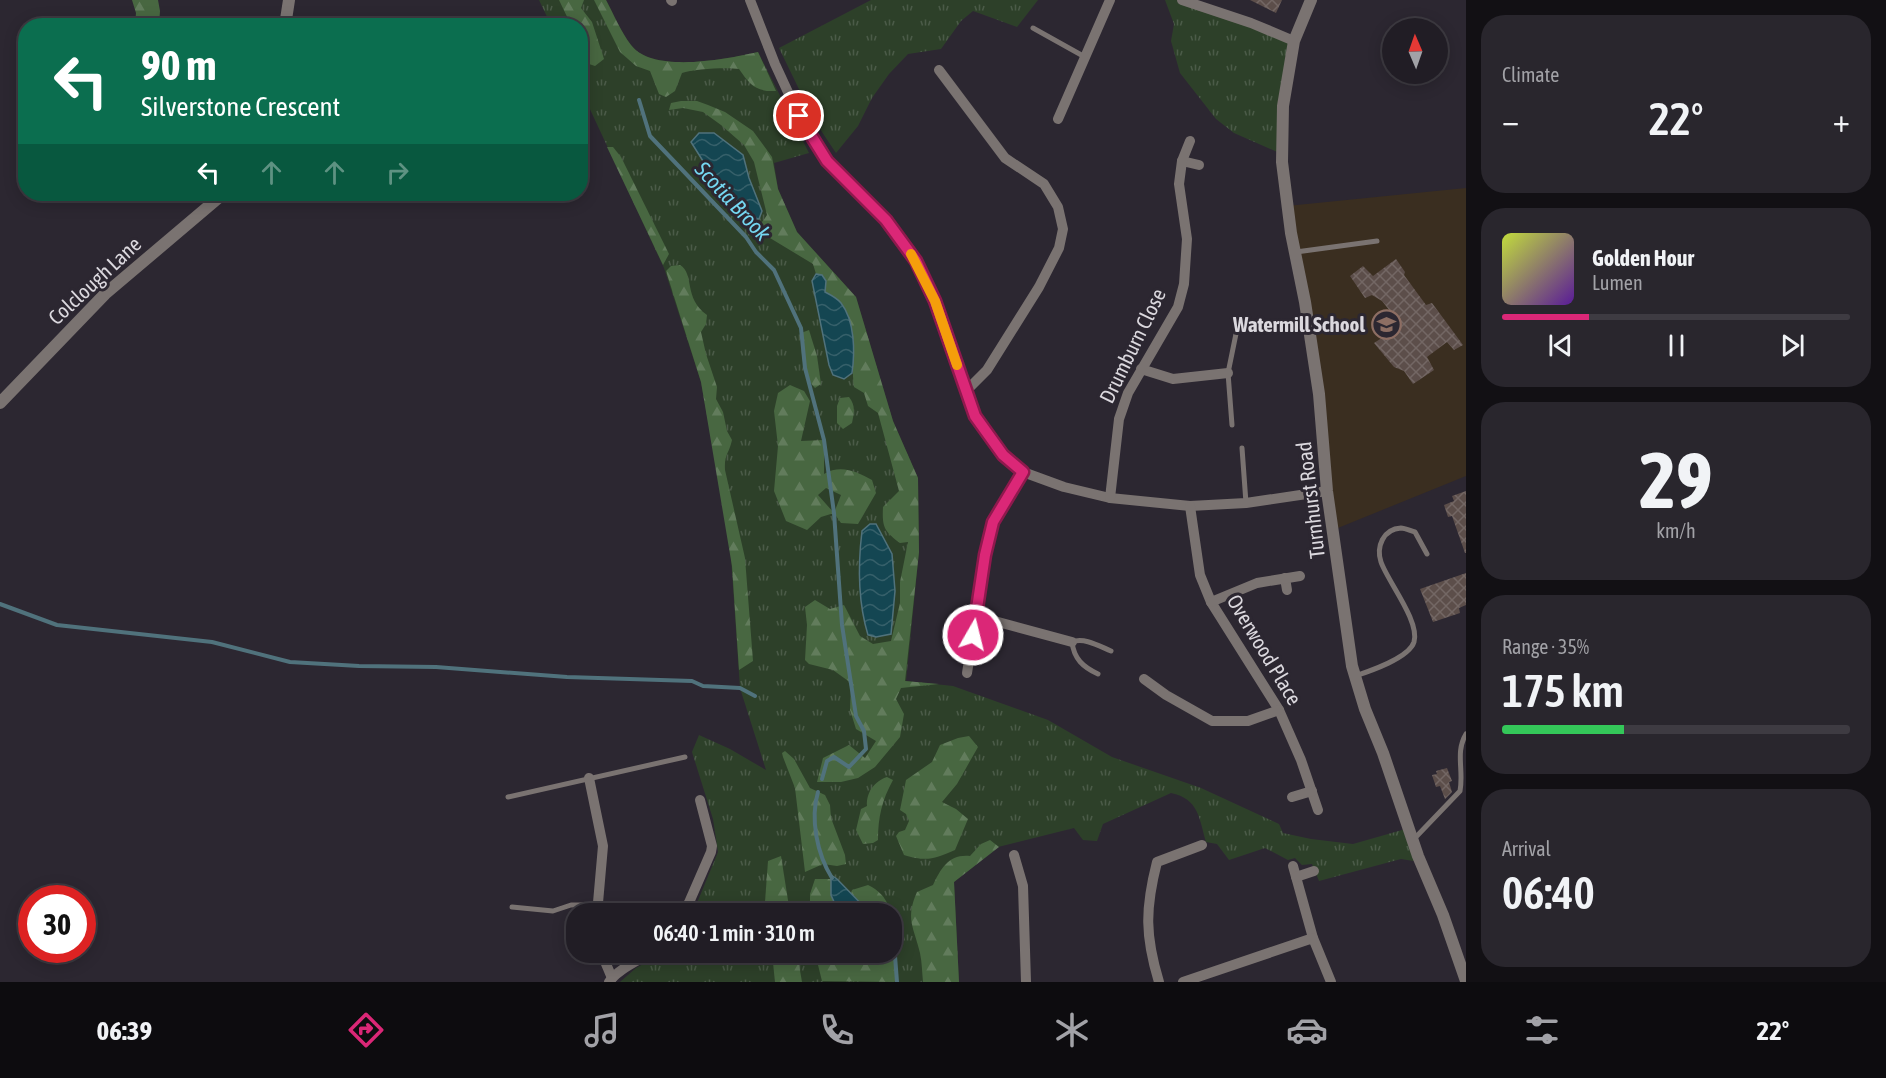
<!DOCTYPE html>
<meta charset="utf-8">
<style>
body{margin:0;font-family:"Asap Condensed",sans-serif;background:#29262d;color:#f1f3f6;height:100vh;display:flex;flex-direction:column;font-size:22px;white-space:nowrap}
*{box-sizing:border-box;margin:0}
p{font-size:20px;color:#a2a2a7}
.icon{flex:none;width:33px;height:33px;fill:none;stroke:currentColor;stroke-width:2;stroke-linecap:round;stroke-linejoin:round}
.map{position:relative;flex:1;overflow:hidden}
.panel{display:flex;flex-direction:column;gap:15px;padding:15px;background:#121014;width:420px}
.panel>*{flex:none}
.banner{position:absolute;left:18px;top:18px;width:570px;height:183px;border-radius:24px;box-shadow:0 3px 15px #0003,0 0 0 2px #3e3b42;background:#0b6e4f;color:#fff;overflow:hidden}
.needle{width:39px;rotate:358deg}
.controls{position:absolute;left:1382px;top:18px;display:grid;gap:12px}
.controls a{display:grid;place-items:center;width:66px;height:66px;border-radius:50%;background:#211d25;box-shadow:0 3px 15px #0003,0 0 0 2px #3e3b42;font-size:30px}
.speed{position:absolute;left:18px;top:885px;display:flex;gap:12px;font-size:30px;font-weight:700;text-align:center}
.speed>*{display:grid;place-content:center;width:78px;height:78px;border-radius:50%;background:#211d25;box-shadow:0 3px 15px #0003,0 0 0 2px #3e3b42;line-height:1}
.speed .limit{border:9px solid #d22;background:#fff;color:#111}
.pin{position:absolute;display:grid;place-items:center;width:51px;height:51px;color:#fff;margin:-26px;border:3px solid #fff;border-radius:50%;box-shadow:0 2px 6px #0007}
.me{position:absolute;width:66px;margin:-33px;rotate:8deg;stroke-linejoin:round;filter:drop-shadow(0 0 4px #0008)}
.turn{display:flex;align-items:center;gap:21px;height:126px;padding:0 24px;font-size:27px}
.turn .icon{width:78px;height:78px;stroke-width:2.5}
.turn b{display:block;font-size:42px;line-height:51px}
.lanes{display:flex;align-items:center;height:57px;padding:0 24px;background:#0003;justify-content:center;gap:30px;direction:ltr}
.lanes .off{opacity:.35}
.big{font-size:45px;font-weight:600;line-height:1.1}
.panel .widget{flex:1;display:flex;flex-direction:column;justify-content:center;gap:9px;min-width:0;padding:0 21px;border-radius:24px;background:#29262d}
.panel .dial{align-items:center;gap:0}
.dial b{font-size:78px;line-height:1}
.song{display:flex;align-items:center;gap:18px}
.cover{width:72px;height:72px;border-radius:9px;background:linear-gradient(135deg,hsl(70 70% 55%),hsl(270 70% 35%))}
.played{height:6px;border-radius:3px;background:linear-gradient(90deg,#db2777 25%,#3e3b42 25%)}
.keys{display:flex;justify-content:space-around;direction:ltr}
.heat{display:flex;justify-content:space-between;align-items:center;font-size:33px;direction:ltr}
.charge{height:9px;border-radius:4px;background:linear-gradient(90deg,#34c759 35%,#3e3b42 0)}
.trip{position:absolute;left:566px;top:903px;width:336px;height:60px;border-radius:24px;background:#211d25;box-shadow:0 3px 15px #0003,0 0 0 2px #3e3b42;font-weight:600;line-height:60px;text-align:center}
.tab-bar{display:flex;height:96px;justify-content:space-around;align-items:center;background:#0d0c0f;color:#a2a2a7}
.tab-bar .icon{width:42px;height:42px}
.tab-bar .current{color:#db2777}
.tab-bar b{font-size:27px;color:#f1f3f6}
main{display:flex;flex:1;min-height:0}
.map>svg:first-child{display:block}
.education{fill:#3a2e20}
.grass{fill:url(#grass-tufts)}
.forest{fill:url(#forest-firs);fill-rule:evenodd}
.water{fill:url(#water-waves);stroke:#50727c;stroke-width:1.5}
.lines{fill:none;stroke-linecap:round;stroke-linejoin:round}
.stream{stroke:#50727c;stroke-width:4}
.building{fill:url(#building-cross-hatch)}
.service{stroke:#7a7371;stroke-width:5}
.minor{stroke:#7a7371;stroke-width:10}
.tertiary{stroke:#7a7371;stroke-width:12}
.route-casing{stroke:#8e194d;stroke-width:15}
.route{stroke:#db2777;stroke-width:10}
.slow{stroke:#f59e0b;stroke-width:10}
.labels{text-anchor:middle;stroke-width:6;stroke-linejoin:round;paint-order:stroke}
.street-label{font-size:21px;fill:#dbd8de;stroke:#2c2731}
.poi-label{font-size:21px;font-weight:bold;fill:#dbd8de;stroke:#2c2731;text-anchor:end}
.water-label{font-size:22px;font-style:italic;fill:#75d7f1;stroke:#2c2731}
</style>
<main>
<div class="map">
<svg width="1466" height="982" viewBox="0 0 1466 982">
<defs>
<pattern id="grass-tufts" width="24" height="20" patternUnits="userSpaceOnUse" patternTransform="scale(1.5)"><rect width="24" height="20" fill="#2d4029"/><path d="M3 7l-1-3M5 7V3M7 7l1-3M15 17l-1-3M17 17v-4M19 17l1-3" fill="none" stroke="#4b5b48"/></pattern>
<pattern id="forest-firs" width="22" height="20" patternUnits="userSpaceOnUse" patternTransform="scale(1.5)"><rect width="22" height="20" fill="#486741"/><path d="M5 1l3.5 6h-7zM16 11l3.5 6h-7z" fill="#627c5c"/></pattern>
<pattern id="water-waves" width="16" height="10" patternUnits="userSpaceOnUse" patternTransform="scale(1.5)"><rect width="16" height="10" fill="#144652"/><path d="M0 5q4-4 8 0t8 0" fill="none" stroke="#36606a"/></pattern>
<pattern id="building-cross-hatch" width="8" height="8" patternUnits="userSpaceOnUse" patternTransform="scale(1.5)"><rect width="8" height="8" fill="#5c4e4a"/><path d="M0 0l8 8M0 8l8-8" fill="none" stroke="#736764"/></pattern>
</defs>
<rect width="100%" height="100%" fill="#2c2731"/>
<polygon class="education" points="1466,188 1466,476 1333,530 1287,206"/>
<g class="grass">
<path d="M539,0H606C614,15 621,32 631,45C653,74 727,59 758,52L809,153L774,163L778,189L797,232L856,297L893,421L918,478L919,552L906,681L953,686L1048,720L1112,757L1201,788L1279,824L1283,833L1311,839L1353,844L1409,828L1420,862L1401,859L1319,881L1312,864L1302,865L1295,858L1288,860L1265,848L1229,860L1217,844L1206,842C1199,818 1199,799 1171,793L1103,824L1097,841L1083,840L1074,828L994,848L954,882L959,982H620L636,968L663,953L891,952V914L704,913L697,903L718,852L713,819L692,752L699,735L730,749L766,770L740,688L730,543L701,382L664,268L581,90L580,26L551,25Z"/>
<polygon points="871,0 1038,0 1017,27 973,11 961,21 941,49 908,54 889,74 872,98 858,126 836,153 814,120 779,48"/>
<polygon points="1165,0 1182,0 1294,41 1282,154 1234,133 1216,119 1180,73 1171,41 1174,24"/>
</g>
<g class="forest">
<polygon points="132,0 158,0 160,11 159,25 135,25 136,13"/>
<polygon points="559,0 584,0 581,8 592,22 604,59 595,66 589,64 581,45 580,26 571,25"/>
<path d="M594,0H606C614,15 621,32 631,45C653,74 727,59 758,52L776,91C756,92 750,85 739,69C727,67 693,69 682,73L675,91L666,97L659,94L650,71L636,66L620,52Z"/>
<path d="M681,101H697L708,105L725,112L753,131L772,157L778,189L797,232L856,297L893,421L918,478L919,552L905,681L939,684L901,688L896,699L904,714L900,737L875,767L858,778L841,782H817L823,758L849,745L865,758L876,741L856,729L850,710L851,683L833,670L809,664L805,660L807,625L805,607L815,600L830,609L844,605L860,636L873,644L891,641L900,603V582L908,542L900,543C884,531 882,527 883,507L899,491L878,413L868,406L864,393L854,387C850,360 859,326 841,303C837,298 830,295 825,292L822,275L816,274L813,264L765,235L756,225L763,221L767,215L754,162L744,145L721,125L703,112L683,108L669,110L671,103Z"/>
<polygon points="607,147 613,147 621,157 669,254 663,265"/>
<path d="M680,265C695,274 683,298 707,315L706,324L701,332L706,354L717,387L716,399L723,412L727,431L732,440C729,454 724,454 725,470L745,558L753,661L739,670L732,566L701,382L666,271L671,266Z"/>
<path d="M809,330L817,356L821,384L815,388C802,375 801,351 801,333Z"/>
<path d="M790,385L804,391L810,401L801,441L824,440V474C841,464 857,472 872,480L876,493L858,524L841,523L834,513L821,517L807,530L786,521L774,491L778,446L774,411L778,393ZM826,488L841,495L834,513L818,495Z"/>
<path d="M849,397C856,406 854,413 852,423L843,429L837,423V406L840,398Z"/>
<path d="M969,736L978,747L957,784L942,802L956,809L968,819L955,850C934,859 927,862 904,855L896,836L899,832L905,830L909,821L906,814L900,810L906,780L932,762L940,745L958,738Z"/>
<polygon points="785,751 794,759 810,788 825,795 830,805 831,818 845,855 846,864 837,866 823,864 805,872 795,788 783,757 782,753"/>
<path d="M887,777L893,780C882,800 878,817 878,840L873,843L863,844L856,830L861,809L867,806C866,792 875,781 887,777Z"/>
<path d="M990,840L999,847L954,882L959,982H923C922,972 922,962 920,953C914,927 905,919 917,892L933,885C941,868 949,854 970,856L981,844Z"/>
<polygon points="781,856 790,913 767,913 765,902 768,861"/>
<polygon points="815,879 831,879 831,895 839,913 810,914 810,894"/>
<path d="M868,885C890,896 892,912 892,936L891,914L870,913L851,894L852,890Z"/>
<path d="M845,952C862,955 878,951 895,956L897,979L894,982L822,981L815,953Z"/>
<polygon points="772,953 797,953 802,982 775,982"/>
</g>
<g class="water">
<polygon points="699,133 714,133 743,155 749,178 762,211 759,219 754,219 708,169 691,142"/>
<path d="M816,274L822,275L826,281L825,292C831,295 837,298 841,303C855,321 855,352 852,373L844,379L833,375L829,365L812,281Z"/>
<path d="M870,524H876L892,554L895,591L891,634L876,637L868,635C858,602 858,564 862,531Z"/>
<polygon points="831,875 837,879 870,913 839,913 831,895"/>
</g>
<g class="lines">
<g class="stream">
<polyline points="639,100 650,136 746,237 756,252 774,270 801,328 805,368 824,440 834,513 842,625 856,716 864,731 866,749 849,767 834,757 827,761 822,779"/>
<polyline points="0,604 57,625 212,642 290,662 359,666 436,667 567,677 692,681 703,686 740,688 755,696"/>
<path d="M818,792C810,819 817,854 832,878"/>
<polyline points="895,956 897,982"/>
</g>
</g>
<g class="building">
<polygon points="1250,0 1282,0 1276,13"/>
<polygon points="1396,259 1405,272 1404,275 1426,305 1432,303 1463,345 1454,350 1447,342 1427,357 1434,370 1413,384 1404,371 1394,367 1374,343 1394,330 1388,321 1394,316 1382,301 1372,295 1365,298 1350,276 1363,266 1373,276"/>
<polygon points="1466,491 1466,553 1465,553 1452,516 1448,517 1444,505 1454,501 1452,496"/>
<polygon points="1466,573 1466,605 1459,608 1460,613 1433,622 1420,589"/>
<polygon points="1447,768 1452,781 1449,782 1452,792 1445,799 1440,786 1436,787 1432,775 1437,774 1436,771"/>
</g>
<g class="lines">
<g class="service">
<polyline points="1033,28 1085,57"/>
<polyline points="1296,252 1377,241"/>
<polyline points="1232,425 1228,373 1238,324"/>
<polyline points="1242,448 1246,503"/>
<path d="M1098,674C1083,667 1074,659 1072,642C1084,637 1099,646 1111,651"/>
<path d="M1355,676C1370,671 1409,658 1414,642C1420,621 1388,582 1381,562C1376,547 1383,529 1401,528C1405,528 1411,531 1415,532L1427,554"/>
<polyline points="508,797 685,757"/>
<path d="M1414,839L1460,791C1464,771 1455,752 1466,734"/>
<polyline points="512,907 553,911 571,905 597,905"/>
</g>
<g class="minor">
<polyline points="671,0 672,1"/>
<polyline points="750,0 775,64 799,116 827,161 886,220 916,261 935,301 975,416 1003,455 1023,472 1064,487 1110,498 1190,506 1246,503 1327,491"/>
<polyline points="1182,0 1251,23 1294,41"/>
<polyline points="939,70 1005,158 1044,184 1058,207 1063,229 1059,248 1039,287 987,370 967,390"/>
<polyline points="1058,119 1110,0"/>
<polyline points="1182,161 1199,165"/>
<polyline points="1141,369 1173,379 1228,373"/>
<polyline points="1023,472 993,522 985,555 976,616 1072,642"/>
<polyline points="1110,498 1119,419 1128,393 1178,307 1184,284 1187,239 1179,184 1182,161 1190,141"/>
<polyline points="1190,506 1200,575 1211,602 1279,710 1301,760 1318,810"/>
<polyline points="1285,578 1287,590"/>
<polyline points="1211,602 1257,583 1300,576"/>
<polyline points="967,673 976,616"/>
<polyline points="1144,679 1166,695 1212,721 1248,721 1279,710"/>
<polyline points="589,778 603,846 597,914"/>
<polyline points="1292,797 1312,791"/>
<polyline points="1014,855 1023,886 1026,982"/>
<polyline points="1293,866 1313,938"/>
<polyline points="1296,877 1314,871"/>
<polyline points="687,905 703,909"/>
<polyline points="684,914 711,852 712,846 700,800"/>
<polyline points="601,952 612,978"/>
<path d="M609,982C618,969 639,960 652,952"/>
<path d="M1159,982C1145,936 1145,909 1157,862L1202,845"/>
<polyline points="1183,982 1313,938 1331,982"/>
</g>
<g class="tertiary">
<polyline points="1311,0 1294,41 1283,106 1282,162 1291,233 1305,302 1319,394 1327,491 1352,666 1365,709 1383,753 1418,856 1443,915 1466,981"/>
<polyline points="285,26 289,0"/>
<polyline points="0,403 105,294 223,194"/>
</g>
</g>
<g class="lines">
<defs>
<polyline id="route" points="799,116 827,161 886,220 916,261 935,301 975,416 1003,455 1023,472 993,522 985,555 973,635"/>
</defs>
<use href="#route" class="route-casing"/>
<use href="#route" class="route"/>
<polyline class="slow" points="911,254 935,301 957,365"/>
</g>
<defs>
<symbol id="school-ring" viewBox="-11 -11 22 22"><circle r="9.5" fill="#2c2731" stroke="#8d6e63" stroke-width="1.5"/><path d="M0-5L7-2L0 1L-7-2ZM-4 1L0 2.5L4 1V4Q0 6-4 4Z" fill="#8d6e63"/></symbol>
</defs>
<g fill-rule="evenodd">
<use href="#school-ring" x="1370" y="308" width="33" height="33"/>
</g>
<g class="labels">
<g class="street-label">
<text transform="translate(95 281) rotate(-43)" y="7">Colclough Lane</text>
<text transform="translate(1133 346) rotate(-64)" y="7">Drumburn Close</text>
<text transform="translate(1311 500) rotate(-97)" y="7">Turnhurst Road</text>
<text transform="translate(1264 650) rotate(59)" y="7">Overwood Place</text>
</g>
<g class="poi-label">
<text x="1365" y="332">Watermill School</text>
</g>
<g class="water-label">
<text transform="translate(733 201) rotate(47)" y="8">Scotia Brook</text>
</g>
</g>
</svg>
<div class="controls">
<a><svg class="needle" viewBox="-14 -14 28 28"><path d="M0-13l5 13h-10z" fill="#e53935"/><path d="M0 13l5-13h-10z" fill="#a2a2a7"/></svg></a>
</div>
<div class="speed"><div class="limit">30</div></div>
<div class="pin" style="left:799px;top:116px;background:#d93025"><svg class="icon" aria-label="arrive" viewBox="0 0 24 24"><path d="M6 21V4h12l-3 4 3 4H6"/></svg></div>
<svg class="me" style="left:973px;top:635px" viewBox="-20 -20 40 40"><circle r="17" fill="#db2777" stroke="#fff" stroke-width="3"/><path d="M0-11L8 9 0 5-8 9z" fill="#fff"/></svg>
<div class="trip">06:40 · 1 min · 310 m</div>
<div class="banner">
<div class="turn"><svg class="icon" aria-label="left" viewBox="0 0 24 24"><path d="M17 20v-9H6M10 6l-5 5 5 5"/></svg><div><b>90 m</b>Silverstone Crescent</div></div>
<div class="lanes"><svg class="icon" aria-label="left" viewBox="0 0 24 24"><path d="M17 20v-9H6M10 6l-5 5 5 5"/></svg><svg class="icon off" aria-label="ahead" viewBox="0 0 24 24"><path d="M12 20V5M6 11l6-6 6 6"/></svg><svg class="icon off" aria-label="ahead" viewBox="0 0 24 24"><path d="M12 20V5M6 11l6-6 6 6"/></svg><svg class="icon off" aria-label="right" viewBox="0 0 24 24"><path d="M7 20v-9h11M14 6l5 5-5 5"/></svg></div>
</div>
</div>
<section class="panel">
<div class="widget"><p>Climate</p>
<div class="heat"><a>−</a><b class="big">22°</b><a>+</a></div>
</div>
<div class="widget">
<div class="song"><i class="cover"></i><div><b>Golden Hour</b><p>Lumen</p></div></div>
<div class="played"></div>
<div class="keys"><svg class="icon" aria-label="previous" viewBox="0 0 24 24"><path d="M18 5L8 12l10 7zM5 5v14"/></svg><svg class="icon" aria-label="pause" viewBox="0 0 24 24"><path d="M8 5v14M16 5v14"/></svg><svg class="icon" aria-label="next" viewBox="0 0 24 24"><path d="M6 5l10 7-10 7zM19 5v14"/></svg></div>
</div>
<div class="widget dial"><b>29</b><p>km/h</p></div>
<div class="widget"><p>Range · 35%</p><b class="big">175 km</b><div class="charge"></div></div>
<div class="widget"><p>Arrival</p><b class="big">06:40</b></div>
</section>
</main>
<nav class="tab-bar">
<b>06:39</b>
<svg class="icon current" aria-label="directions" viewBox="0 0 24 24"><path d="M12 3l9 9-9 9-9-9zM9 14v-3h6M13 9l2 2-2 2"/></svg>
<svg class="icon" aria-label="music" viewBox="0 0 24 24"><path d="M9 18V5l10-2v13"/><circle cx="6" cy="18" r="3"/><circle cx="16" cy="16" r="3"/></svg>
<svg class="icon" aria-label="phone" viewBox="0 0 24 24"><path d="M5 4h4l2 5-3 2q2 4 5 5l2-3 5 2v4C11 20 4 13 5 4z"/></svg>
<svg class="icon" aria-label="climate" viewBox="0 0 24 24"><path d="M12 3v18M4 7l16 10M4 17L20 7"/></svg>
<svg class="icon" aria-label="car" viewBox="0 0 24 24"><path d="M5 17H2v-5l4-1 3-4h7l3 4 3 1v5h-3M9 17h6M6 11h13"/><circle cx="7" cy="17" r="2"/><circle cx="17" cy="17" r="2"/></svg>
<svg class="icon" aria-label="filters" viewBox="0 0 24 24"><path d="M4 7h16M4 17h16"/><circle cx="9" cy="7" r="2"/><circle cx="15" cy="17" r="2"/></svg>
<b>22°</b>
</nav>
